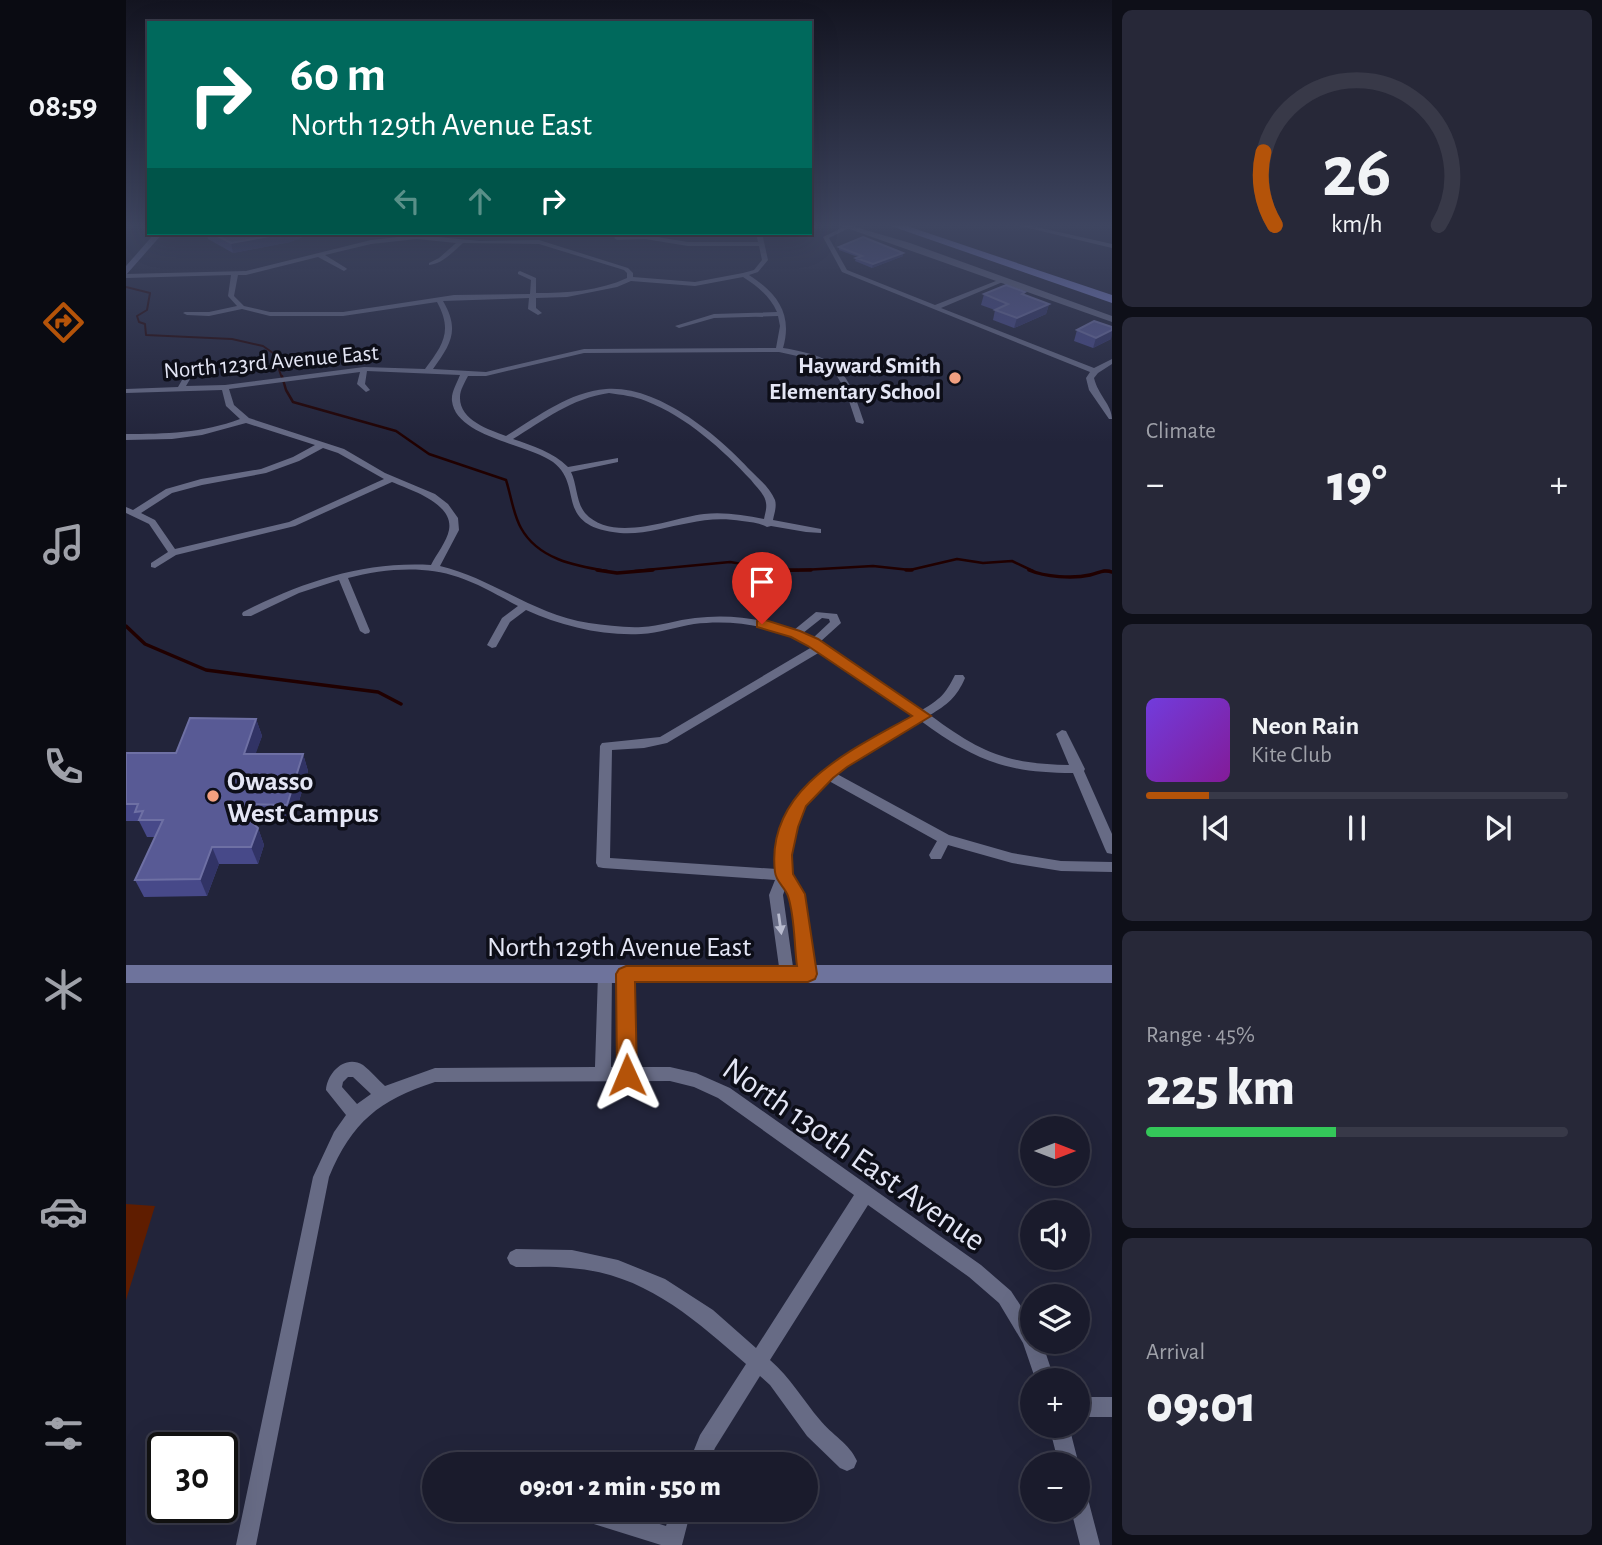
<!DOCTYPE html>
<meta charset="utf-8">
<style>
body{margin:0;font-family:"Alegreya Sans",sans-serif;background:#272838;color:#f1f3f6;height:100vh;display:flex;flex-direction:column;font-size:26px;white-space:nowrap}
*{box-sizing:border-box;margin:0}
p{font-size:23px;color:#9fa1a9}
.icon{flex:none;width:38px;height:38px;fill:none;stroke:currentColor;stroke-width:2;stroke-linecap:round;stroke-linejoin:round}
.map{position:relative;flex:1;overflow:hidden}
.side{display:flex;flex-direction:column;gap:10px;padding:10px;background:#0e0f18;width:490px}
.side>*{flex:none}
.top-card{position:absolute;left:21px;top:21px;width:665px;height:214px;border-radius:0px;box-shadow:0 7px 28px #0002,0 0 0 2px #383948;background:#00695c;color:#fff;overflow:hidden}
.needle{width:46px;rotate:90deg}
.tools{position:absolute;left:894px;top:1116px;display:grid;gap:14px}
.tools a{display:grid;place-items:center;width:70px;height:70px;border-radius:50%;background:#1a1b2c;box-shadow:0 7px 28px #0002,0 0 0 2px #383948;font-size:35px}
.speed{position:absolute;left:21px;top:1432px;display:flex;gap:14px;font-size:35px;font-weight:700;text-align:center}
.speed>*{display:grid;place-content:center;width:91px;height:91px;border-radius:50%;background:#1a1b2c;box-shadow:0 7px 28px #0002,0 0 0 2px #383948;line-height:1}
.speed .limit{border:4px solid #111;border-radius:10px;background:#fff;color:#111}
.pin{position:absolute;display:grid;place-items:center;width:60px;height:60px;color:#fff;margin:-72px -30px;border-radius:50% 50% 50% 0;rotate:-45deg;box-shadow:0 0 7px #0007}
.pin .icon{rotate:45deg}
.me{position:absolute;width:77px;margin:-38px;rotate:359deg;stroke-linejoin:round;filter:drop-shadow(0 0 5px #0008)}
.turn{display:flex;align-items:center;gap:24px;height:147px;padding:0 28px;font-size:32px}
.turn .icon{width:91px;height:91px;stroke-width:2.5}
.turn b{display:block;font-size:49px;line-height:60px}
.lanes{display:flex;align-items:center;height:66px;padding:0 28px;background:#0003;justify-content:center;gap:35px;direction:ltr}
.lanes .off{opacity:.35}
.big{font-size:52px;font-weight:800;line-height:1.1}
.side .widget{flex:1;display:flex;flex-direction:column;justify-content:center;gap:10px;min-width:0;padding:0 24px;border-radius:10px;background:#272838}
.side .dial{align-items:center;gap:0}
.dial svg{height:182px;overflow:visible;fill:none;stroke:#383948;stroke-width:7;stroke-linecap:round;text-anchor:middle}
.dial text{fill:#f1f3f6;stroke:none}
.song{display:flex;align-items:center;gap:21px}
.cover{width:84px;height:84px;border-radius:10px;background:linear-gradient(135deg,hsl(260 70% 55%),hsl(290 70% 35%))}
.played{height:7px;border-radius:4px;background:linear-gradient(90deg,#b45309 15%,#383948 15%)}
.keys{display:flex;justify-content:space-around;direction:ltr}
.heat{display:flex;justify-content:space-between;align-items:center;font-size:38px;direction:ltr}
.charge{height:10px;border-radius:5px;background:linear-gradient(90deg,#34c759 45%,#383948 0)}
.trip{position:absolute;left:296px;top:1452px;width:396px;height:70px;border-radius:35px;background:#1a1b2c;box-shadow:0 7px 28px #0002,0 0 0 2px #383948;font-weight:800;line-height:70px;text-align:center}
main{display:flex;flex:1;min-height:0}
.tab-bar{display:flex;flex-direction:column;width:126px;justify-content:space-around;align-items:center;background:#0a0b12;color:#9fa1a9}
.tab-bar .icon{width:49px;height:49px}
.tab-bar .on{color:#b45309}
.tab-bar b{font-size:32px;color:#f1f3f6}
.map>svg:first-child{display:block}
.green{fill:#5f1d00}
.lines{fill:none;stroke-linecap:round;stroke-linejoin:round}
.stream-far2{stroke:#200000;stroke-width:2}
.stream-far1{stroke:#200000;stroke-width:2.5}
.stream{stroke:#200000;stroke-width:3.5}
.minor{fill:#676b85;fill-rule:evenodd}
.tertiary{fill:#676b85;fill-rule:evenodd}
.secondary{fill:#6e739c;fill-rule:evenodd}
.motorway{fill:#7f86d1;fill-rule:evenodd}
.wall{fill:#474989}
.shaded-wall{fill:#313365}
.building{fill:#585a95;stroke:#6e70a4;stroke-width:2}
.oneway{fill:#b8bbce}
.route{fill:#b45309;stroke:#753606;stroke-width:2}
.poi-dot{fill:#f2a080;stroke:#0d0e18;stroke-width:2.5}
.labels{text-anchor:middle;stroke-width:7;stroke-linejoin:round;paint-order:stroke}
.far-street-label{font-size:23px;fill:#e4e6f5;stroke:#0d0e18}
.far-poi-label{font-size:23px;font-weight:bold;fill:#e4e6f5;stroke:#0d0e18;text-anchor:end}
.poi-label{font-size:28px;font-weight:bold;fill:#e4e6f5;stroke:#0d0e18;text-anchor:start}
.street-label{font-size:28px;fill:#e4e6f5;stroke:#0d0e18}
.near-street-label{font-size:33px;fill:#e4e6f5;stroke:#0d0e18}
</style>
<main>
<nav class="tab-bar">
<b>08:59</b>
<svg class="icon on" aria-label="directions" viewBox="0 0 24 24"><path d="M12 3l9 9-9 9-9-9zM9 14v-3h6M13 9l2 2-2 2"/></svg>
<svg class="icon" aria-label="music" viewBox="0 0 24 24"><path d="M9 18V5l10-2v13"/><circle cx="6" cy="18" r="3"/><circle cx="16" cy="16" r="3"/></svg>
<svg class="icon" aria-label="phone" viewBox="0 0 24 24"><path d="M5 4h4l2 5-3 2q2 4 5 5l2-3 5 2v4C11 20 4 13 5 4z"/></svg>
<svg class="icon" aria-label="climate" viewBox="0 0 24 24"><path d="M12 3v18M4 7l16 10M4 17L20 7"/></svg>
<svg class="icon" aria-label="car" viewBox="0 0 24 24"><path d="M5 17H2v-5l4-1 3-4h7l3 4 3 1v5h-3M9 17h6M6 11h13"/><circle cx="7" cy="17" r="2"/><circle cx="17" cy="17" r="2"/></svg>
<svg class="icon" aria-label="filters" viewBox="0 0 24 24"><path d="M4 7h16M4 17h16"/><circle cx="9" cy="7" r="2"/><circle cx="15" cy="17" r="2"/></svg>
</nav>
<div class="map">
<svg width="986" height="1545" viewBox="0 0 986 1545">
<rect width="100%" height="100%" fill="#22243a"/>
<polygon class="green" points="0,1204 29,1206 0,1300"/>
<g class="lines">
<polyline class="stream-far2" points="0,287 24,293 21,310 11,316 13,322 19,324 20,335 106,339 137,346 147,353 156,378"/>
<g class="stream-far1">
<path d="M156,376L160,390L167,402L270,431L303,454L380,480C385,495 387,514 395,528C412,559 449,566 481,571"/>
<polyline points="509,571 604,562 659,571 747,566 784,570 831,559 857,563 886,561 907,571"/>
<polyline points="977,571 984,571"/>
</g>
<g class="stream">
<polyline points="471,570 491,573 527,570"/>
<polyline points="650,570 685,570"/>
<polyline points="780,570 786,570"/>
<path d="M903,570C919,577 947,579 964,575C973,573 978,569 986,572"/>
<polyline points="0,626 19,644 80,670 252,692 275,704"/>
</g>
<g class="minor">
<path d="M720,226L725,227L703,238L721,270L809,305L875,279H879V281L815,308L968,368L986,359V364L972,373L968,378C972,395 986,405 986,419H983L963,390L960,378L964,372L716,272L697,237Z"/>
<path d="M630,233H636L642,260L632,272L623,275C651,293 667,314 657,348C713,357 721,370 738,422L737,424L730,422L719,389L707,370L685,359L653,352L458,353L360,376H342C339,382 334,390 334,397C333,420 363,430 380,436C411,417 443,392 480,389C532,385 592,435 625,471C633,479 644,488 649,500C651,507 648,514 647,520L695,529V533L680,532L645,526L641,527C634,523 625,522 616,521C598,518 580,519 563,523C540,527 517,535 494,533C426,526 459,486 427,462C402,444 330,437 326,401C325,392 331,383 334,375L241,371L239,384L244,390L240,392L231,384L234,372L103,389L108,405L123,418L218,449L259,473L309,494L322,504L332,518L333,530L314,566C368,579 408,615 463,623C480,625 499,628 516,627C534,626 551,620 569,618C602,614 636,618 668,630L690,612L711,614L715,623L694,642L796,710C814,699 819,695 829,675H837L839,678C831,697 821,705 804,715C854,752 880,764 943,765L930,734L936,730L940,731L959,769L958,771L986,834V854L981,853L979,849L947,773C880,773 848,760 795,721L719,766L711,774L823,835L886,853L935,861L986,862V872L935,871L886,863L822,845L815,859H805L803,855L811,841L703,781L689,792L679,806L670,827L664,855L665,874L677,894L689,974L687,978L682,980L677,978L675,974L663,895L659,889L657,895L668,974L666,978L661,980L656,978L654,974L643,895L649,880L477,868L472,867L470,863L474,746L476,743L534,737L686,647C651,626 608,619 568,624C550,627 533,633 515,634C476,636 435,626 400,610L384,622L370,647L366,648L361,645L376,618L392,606C373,596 353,584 332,577C297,565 257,569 222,578L244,631L243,633L239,634L234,631L213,580L173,593L125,616H117L116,614L117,612C176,582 238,561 305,565C310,555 321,541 323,530C328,503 284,490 266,482L169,526L50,555L29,568L25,567V563L42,552L23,524L0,513V507L7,510L40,489L75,479L135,469L167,457L189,445L120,423L76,435L46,439L0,440V434C39,434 77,433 114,419L100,406L96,390L0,393V389L52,387L64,366L76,361L80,363L70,369L60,386L99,385L238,367L299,369C317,345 327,331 311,302L217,316H144L116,309L83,316L61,315L57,313L59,312H83L111,306L102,296L105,275L0,278V274L120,271L245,240L291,235L354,241L413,240L502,268L507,273V277L569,282L617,273L628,270L636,260L633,246H562L519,239L491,240L488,238L491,236L519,235L562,242H632ZM291,239L330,243L313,258L303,263V265C316,264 327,252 337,243L413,244L498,270L501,273V278C473,291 441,293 410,293V278L394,271L392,272V274L405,280L404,294L328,295L217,312H144L118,306L108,296L112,275H120L192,257L218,271L221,269L220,268L199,255L245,244ZM617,277C631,286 644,296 651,312L588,314L549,326L553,328L588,318L652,316L654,326L650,348L458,349L360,372L307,369C325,344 334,330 317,301L403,298L402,309L412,315L416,313L410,308V298L441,297L491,287L505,281L569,286ZM483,393C496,395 508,396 520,401C561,417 596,449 625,480C630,487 639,494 640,503C641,508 639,514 638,519C618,515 598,512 578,514C545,518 487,544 459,513C450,502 451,484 445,472L492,462V458L442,467C427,452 407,446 387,439C418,420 446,398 483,393ZM197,448L212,453L258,479L163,522L49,549L29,520L15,513L46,493L76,485L140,473L173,461ZM696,618L703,619L704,622L687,638L677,633ZM694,652L787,715C725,751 647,785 651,869L484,858L486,750L518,748L541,743Z"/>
<path d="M479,968L484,970L486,974L485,1067H493V974L495,970L500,968L505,970L507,974L509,1067H544L570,1073L604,1088L855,1265L885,1291L906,1323V1342H916L929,1381H910L897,1343L873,1303L843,1277L742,1205L644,1360C664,1377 677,1400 694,1420C705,1434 724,1444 731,1461L728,1468L721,1471L714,1468L681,1436L644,1385L634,1376L589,1448L582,1465H562L574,1435L620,1364C567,1318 518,1273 444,1268C426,1266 408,1267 390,1267L384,1264L381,1258L384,1252L390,1249L446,1250L492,1260L539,1279L587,1310L630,1348L728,1195L592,1098L568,1087L544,1081L309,1082C253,1100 226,1122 203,1177L130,1545H110L187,1177L208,1132L220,1115L200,1090C201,1073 219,1054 237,1065C245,1071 252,1080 259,1086L309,1068L469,1067L472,974L474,970ZM222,1077H227L245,1094L231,1104L216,1087L217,1082Z"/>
<rect x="952" y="1397" width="34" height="20"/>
<polygon points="923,1426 943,1426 953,1465 952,1468 952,1465 933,1465"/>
<polygon points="952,1489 959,1492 962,1499 974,1545 954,1545 945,1510 952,1510"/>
<polygon points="445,1510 489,1510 540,1526 545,1510 565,1510 556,1545 535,1545 455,1520 448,1517"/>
</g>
<g class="tertiary">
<polygon points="715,226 726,226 784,243 986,316 986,322"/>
<polygon points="894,226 906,226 986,244 986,248"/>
</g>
<g class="secondary">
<polygon points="29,233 37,233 0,275 0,266"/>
<rect x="0" y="965" width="986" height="18"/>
</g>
<polygon class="motorway" points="765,226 781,226 986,295 986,303"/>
</g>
<g class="wall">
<polygon points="81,233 179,233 179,236 164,242 107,253 82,239"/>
<polygon points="713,247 777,256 746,268 729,261 730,258 732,257 713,250"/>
<polygon points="858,294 899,295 923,304 920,314 888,328 867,320 869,310 855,305"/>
<polygon points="986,327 985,339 967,348 948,341 951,330"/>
<polygon points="130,719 136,736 129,754 177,754 182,771 167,821 128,821 127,824 132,828 138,845 132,864 93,864 81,896 18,897 9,880 29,837 21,837 13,821 0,821 0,753 50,753"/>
</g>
<g class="shaded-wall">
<polygon points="160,233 179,233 179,236 164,242 107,253 105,243"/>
<polygon points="777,253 777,256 746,268 747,264"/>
<polygon points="923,304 920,314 888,328 891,318"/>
<polygon points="986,330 985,339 967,348 970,338"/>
<polygon points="130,719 136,736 124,770 118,754"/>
<polygon points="177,754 182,771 167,821 161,805"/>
<polygon points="121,804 128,821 124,832 118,815"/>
<polygon points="132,828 138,845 132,864 125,847"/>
<polygon points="86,847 93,864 81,896 74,879"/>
</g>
<g class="building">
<polygon points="86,233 160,233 105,243"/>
<polygon points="737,237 777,253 747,264 730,258 736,256 713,247"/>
<polygon points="880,285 899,292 896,294 923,304 891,318 869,310 882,304 858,294"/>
<polygon points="968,321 986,327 986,330 970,338 951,330"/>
<polygon points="64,718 130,719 118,754 177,754 161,805 121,804 118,815 132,828 125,847 86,847 74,879 9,880 37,820 13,820 17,811 9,812 12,804 0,804 0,753 50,753"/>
</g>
<defs><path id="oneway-solid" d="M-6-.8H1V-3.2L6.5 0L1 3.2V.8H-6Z" transform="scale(1.75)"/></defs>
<use class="oneway" href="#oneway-solid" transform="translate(654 924) rotate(82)"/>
<linearGradient id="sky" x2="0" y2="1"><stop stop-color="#131420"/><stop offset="0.51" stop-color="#3e4560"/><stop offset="1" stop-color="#3e4560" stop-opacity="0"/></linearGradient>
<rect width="986" height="442" fill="url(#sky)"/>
<path class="route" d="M636,619L674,631L692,639L805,716L721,767L707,778L680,806L672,827L666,855L667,874L679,894L691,974L689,979L682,982H509L511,1075L508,1081L501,1084L494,1081L491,1075L490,974L493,969L500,966H671C668,944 669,917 662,896C659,887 650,882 649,872C639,788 726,750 786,716L682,646L665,637L631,627V621Z"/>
<g class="poi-dot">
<circle cx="829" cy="378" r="7"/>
<circle cx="87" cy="796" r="7"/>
</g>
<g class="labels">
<g class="far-street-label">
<text transform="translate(145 361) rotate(-5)" y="8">North 123rd Avenue East</text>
</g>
<g class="far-poi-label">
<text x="815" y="373">Hayward Smith<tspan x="815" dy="26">Elementary School</tspan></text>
</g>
<g class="poi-label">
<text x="101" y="790">Owasso<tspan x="101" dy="32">West Campus</tspan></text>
</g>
<g class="street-label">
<text x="493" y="956">North 129th Avenue East</text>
</g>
<g class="near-street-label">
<text transform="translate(729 1153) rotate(35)" y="12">North 130th East Avenue</text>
</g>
</g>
</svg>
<div class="tools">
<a><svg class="needle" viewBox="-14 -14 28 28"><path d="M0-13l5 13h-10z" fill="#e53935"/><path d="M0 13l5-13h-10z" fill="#9fa1a9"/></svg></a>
<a><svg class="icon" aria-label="sound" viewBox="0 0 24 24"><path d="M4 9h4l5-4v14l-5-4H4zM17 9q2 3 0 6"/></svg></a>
<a><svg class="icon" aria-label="layers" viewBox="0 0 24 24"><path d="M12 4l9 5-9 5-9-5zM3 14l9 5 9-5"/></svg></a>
<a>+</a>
<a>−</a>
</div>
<div class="speed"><div class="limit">30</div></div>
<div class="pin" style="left:636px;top:624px;background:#d93025"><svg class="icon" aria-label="arrive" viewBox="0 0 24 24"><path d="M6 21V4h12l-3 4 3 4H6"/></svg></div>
<svg class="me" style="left:501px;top:1075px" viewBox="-20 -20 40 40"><path d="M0-17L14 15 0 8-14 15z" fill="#b45309" stroke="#fff" stroke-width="4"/></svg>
<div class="trip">09:01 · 2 min · 550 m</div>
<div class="top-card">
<div class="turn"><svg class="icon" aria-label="right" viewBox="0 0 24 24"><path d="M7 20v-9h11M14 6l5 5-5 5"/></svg><div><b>60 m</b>North 129th Avenue East</div></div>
<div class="lanes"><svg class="icon off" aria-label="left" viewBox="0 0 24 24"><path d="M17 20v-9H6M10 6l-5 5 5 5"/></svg><svg class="icon off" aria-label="ahead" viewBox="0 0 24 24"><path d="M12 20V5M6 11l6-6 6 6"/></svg><svg class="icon" aria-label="right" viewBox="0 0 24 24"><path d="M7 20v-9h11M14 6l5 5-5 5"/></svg></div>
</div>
</div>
<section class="side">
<div class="widget dial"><svg viewBox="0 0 100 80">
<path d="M14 69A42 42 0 1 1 86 69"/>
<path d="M14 69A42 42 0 0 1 9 37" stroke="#b45309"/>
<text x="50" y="56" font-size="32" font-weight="700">26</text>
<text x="50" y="72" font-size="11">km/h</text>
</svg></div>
<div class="widget"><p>Climate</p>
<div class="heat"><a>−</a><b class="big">19°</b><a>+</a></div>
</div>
<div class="widget">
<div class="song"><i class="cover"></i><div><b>Neon Rain</b><p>Kite Club</p></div></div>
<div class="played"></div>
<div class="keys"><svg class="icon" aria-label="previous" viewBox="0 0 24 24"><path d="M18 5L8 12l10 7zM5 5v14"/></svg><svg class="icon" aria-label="pause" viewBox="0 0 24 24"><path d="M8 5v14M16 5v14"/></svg><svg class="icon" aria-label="next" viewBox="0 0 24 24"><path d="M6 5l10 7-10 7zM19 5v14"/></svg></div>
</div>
<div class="widget"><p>Range · 45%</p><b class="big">225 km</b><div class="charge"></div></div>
<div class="widget"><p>Arrival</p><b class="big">09:01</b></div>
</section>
</main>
